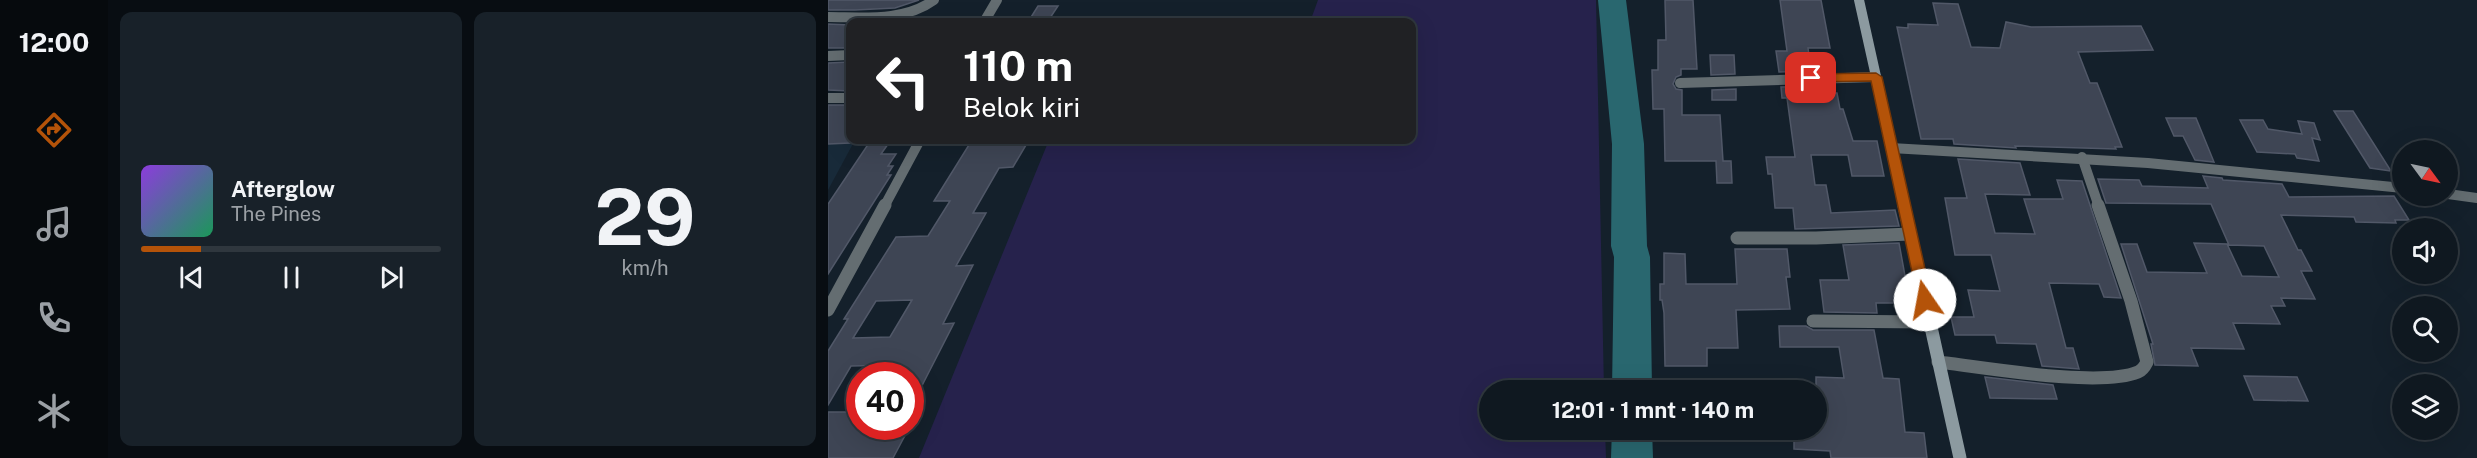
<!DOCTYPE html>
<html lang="id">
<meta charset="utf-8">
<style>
body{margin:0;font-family:"Public Sans",sans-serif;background:#182129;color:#f1f3f6;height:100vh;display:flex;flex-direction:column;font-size:22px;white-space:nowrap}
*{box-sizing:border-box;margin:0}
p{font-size:20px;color:#9ba0a5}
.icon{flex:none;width:33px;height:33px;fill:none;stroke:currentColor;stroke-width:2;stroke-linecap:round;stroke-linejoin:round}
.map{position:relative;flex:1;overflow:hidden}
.drawer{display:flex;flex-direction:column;gap:12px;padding:12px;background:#080d12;width:720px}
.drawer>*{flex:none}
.guide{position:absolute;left:18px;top:18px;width:570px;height:126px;border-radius:12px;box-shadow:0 6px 24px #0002,0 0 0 2px #2f373e;background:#202124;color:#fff;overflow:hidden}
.needle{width:39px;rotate:123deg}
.fabs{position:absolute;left:1564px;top:140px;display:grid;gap:12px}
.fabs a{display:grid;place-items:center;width:66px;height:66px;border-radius:50%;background:#0f1820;box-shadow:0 6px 24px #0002,0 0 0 2px #2f373e;font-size:30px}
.speed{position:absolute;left:18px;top:362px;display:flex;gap:12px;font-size:30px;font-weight:700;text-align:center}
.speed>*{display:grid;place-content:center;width:78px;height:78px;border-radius:50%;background:#0f1820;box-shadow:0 6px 24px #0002,0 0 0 2px #2f373e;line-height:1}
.speed .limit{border:9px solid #d22;background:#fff;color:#111}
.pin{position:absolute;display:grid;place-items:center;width:51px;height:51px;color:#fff;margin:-26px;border-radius:12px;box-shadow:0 3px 9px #0006}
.me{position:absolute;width:66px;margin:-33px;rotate:348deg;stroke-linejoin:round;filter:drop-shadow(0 0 4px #0008)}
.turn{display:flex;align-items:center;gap:21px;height:126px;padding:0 18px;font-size:27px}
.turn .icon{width:78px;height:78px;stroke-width:2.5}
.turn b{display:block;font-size:42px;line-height:51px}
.drawer .card{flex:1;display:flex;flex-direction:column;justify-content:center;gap:9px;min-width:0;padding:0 21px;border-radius:12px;background:#182129}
.drawer .dial{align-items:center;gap:0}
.dial b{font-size:78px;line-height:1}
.song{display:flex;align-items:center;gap:18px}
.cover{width:72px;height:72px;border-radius:9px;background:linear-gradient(135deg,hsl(270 70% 55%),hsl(150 70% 35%))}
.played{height:6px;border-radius:3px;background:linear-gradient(90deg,#b45309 20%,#2f373e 20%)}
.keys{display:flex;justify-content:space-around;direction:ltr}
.drawer .tiles{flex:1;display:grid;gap:12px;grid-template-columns:repeat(2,1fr)}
.trip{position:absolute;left:651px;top:380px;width:348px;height:60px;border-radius:30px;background:#0f1820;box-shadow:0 6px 24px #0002,0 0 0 2px #2f373e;font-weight:700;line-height:60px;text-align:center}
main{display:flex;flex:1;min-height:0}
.dock{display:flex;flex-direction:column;width:108px;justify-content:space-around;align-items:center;background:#060a0d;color:#9ba0a5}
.dock .icon{width:42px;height:42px}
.dock .current{color:#b45309}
.dock b{font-size:27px;color:#f1f3f6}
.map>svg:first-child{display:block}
.built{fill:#182a39}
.green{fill:#26224c}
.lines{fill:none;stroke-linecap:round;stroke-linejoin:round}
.river{fill:#29676f;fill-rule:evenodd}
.building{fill:#3e4554;stroke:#515868;stroke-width:1.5;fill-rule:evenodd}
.street-far1{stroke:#646d71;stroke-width:10}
.street{stroke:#646d71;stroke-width:13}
.secondary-far1{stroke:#8c9aa0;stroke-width:10}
.secondary{stroke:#8c9aa0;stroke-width:13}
.route{fill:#b45309;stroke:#753606;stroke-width:1.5}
</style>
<main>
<nav class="dock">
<b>12:00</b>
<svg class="icon current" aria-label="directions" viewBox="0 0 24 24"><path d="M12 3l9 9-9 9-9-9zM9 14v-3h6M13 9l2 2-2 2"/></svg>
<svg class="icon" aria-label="music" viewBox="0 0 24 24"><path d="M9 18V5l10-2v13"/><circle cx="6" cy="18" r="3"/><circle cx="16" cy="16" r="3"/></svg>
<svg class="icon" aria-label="phone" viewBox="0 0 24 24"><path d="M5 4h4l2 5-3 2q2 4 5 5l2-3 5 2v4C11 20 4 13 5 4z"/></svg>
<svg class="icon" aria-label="climate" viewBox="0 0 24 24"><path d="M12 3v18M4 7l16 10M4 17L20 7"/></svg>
</nav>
<section class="drawer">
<div class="tiles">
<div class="card">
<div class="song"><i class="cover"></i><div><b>Afterglow</b><p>The Pines</p></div></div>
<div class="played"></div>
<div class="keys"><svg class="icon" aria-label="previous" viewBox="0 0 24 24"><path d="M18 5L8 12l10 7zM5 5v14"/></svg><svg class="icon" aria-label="pause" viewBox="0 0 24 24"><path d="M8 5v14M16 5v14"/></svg><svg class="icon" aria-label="next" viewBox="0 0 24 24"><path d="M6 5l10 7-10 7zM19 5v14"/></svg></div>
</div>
<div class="card dial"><b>29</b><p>km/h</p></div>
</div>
</section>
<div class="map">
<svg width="1649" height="458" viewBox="0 0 1649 458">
<rect width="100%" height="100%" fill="#14202b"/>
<polygon class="built" points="22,119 22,140 27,140 0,190 0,121"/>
<polygon class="green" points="490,0 768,0 776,390 662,390 662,429 777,429 778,458 91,458 221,140 584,140 584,22 482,22"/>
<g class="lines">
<g class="river">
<polygon points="770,0 798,0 816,144 819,246 822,257 824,390 784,390 786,257 783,246 784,144"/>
<polygon points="784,429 824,429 825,458 783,458"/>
</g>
</g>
<g class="building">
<polygon points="0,0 91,0 67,8 27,10 0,10"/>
<polygon points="837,0 865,0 869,69 853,69 853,75 848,77 845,84 848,89 854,90 854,115 892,115 895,161 903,161 904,183 889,183 888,161 837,161 836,109 825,109 824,70 830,70 830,40 838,40"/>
<polygon points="952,0 993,0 1002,48 980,48 983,71 951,72 948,51 959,51"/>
<polygon points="1105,3 1130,4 1143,47 1172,48 1178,22 1203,27 1313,26 1325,50 1250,52 1262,83 1269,83 1294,147 1287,147 1288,149 1187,146 1188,148 1126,144 1125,139 1093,139 1069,27 1080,28 1080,24 1110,25"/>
<polygon points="210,6 230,6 220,21 200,22"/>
<polygon points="0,24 22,25 22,48 0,48"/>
<polygon points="882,55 906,55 907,74 883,75"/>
<polygon points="22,62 22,91 0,90 0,63"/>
<polygon points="1002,86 1003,93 1009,93 1012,109 1015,109 1025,141 1049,141 1056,176 1024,176 1020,155 983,155 987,185 998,185 1003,213 1067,210 1071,226 967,229 965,208 947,208 944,174 940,174 938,157 967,157 959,98 954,98 953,87"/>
<polygon points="908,89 908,100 884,100 884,90"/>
<polygon points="0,105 22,105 22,143 0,144"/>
<polygon points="1506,111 1525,111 1563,171 1542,168"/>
<polygon points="1338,118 1368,118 1386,162 1367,160 1355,136 1346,136"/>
<polygon points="1412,120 1435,120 1440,129 1474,134 1470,121 1486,123 1492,140 1484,138 1491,161 1469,158 1467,154 1429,152"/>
<polygon points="43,140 63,140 53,154 68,154 60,166 65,166 59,175 63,175 0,274 0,204"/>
<path d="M144,140H201L185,167L171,168L145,213H158L128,266L145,265L115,324L126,323L82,409V375H60L66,365L23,366L0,405V351L20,319H16L68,237L100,236L122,201H106ZM84,300L62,337L25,338L48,301Z"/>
<polygon points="1130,159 1192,163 1202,195 1157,194 1167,233 1207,234 1196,199 1235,199 1229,180 1254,181 1293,298 1276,297 1271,284 1221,283 1238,348 1245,348 1251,369 1214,366 1208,344 1169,343 1167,335 1127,335 1123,317 1146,317 1140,290 1172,291 1163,255 1127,255 1117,198 1139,198"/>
<polygon points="1375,176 1394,178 1395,180 1454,184 1461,197 1566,196 1581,220 1567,220 1568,223 1528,222 1526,217 1453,215 1470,250 1473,250 1484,271 1473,271 1487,299 1453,298 1457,306 1443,306 1452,324 1405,323 1416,349 1363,348 1370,366 1327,365 1323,344 1325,344 1293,244 1309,244 1319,272 1379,273 1366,243 1399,244 1414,276 1451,277 1436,246 1401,245 1383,204 1278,203 1270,179 1311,180 1314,186 1380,188"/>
<polygon points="1071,243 1082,303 1048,303 1049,313 996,312 992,280 1021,280 1015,245"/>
<polygon points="907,249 959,249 962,277 958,277 962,309 908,310 910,348 879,348 879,366 837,366 836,313 834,300 832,300 832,284 836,284 836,253 857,254 858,284 909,284"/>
<polygon points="951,326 978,326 985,330 1046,330 1055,378 1071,379 1077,432 1096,433 1099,458 1003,458 1002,451 966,449 966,429 988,429 988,377 1016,378 1011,347 952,347"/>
<polygon points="1416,376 1469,377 1480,401 1426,400"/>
<polygon points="1157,377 1225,385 1229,399 1162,398"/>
<polygon points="0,412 32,412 32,426 82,426 65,458 0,458"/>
</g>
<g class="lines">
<g class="street-far1">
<path d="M0,17C35,17 76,22 106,0"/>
<polyline points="156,22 169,0"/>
<polyline points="0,56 22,55"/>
<polyline points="852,83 1048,77"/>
<polyline points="0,98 22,98"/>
<polyline points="1063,148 1320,163 1575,188"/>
<polyline points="1254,157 1271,207"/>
<polyline points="1620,194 1649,198"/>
<polyline points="56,207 92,140"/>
</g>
<g class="street">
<polyline points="909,238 988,238 1082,234"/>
<polyline points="0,310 57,205"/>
<polyline points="985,321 1102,322"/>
<path d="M1110,362C1155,367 1271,388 1310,372C1315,370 1317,366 1319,362L1303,301L1270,205"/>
</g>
<polyline class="secondary-far1" points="1031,0 1077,207"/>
<polyline class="secondary" points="1076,205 1132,458"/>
</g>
<polygon class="route" points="1048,73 1054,77 1104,300 1102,304 1092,304 1090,300 1043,81 983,82 977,78 983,74"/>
</svg>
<div class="fabs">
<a><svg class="needle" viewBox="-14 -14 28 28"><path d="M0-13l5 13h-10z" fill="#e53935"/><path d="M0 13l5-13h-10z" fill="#9ba0a5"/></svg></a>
<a><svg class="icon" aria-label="sound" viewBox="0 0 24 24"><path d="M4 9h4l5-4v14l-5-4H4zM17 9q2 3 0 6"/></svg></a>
<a><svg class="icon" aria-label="search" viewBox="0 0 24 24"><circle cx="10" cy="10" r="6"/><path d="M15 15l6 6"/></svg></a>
<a><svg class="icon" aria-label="layers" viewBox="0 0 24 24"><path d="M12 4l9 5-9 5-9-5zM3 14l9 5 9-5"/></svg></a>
</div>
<div class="speed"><div class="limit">40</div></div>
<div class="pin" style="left:983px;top:78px;background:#d93025"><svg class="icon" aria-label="arrive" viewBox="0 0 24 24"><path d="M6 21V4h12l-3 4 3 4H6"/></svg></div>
<svg class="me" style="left:1097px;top:300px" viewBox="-20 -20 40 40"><circle r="19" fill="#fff"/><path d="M0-13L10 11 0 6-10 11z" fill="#b45309"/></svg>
<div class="trip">12:01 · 1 mnt · 140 m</div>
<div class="guide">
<div class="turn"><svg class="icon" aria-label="left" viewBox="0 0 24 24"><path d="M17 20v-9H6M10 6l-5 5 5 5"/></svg><div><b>110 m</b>Belok kiri</div></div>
</div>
</div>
</main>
